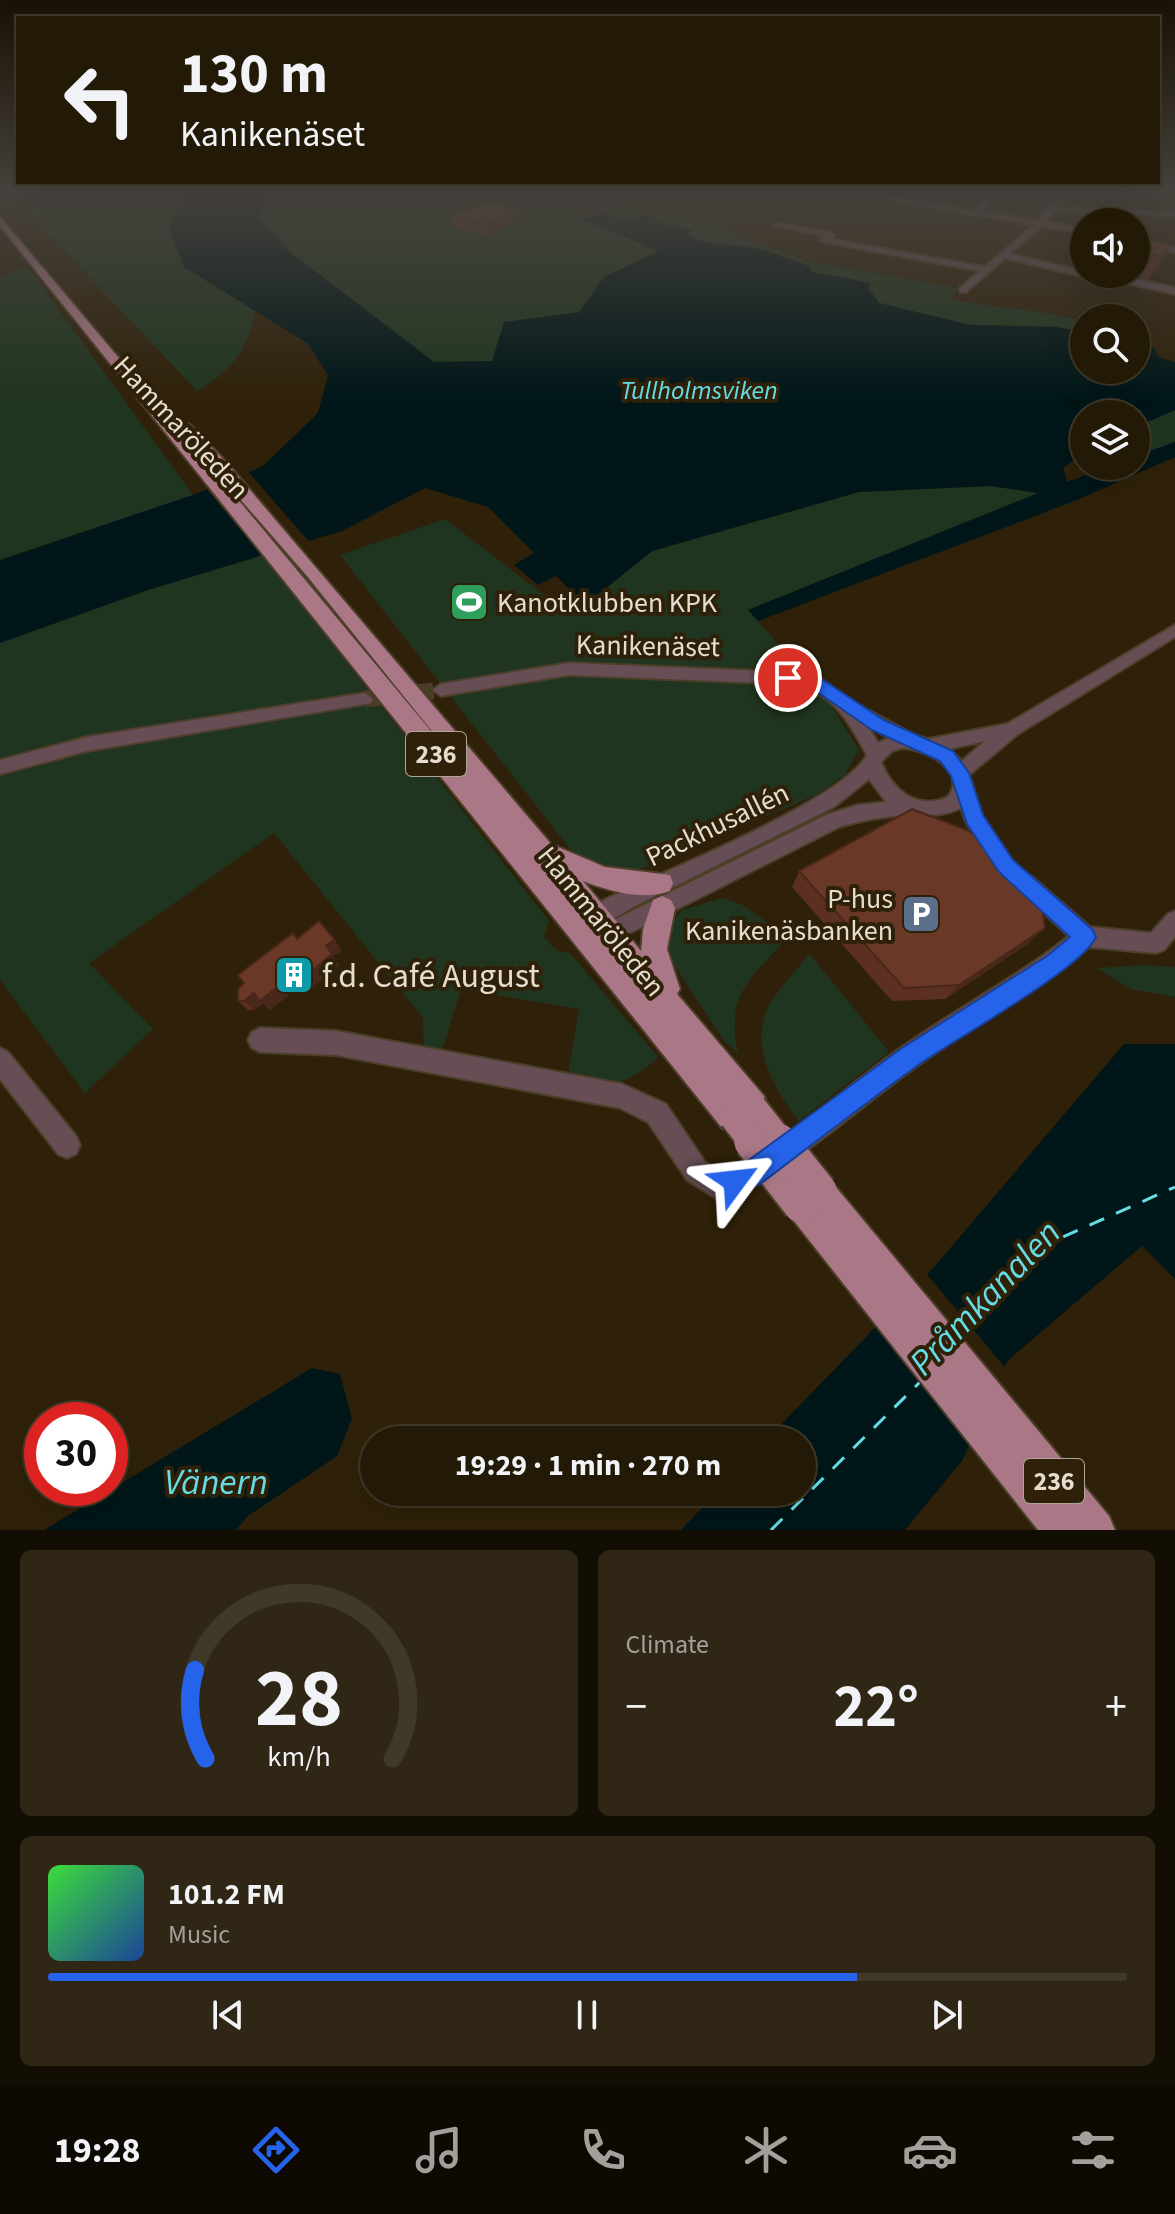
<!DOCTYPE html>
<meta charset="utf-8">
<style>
body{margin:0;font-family:"Source Sans 3",sans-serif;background:#2f2615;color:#f1f3f6;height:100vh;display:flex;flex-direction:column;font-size:30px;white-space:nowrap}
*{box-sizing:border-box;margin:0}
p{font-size:26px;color:#a3a09b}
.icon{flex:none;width:44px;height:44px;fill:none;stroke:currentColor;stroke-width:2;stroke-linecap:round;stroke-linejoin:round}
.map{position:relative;height:1530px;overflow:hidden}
.sheet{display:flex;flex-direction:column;gap:20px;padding:20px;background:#130e04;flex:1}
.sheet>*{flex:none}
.guide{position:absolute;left:16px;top:16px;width:1144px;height:168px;border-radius:0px;box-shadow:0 8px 32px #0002,0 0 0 2px #403828;background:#231907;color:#f1f3f6;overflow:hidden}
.buttons{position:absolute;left:1070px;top:208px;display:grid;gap:16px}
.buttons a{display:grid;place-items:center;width:80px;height:80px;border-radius:50%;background:#231907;box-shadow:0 8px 32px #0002,0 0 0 2px #403828;font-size:40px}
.speed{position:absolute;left:24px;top:1402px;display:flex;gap:16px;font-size:40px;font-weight:700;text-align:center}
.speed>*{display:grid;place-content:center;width:104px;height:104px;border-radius:50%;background:#231907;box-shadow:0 8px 32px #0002,0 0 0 2px #403828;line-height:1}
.speed .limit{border:12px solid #d22;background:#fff;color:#111}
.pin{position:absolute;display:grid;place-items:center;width:68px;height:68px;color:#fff;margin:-34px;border:4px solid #fff;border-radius:50%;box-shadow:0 2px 8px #0007}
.me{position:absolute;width:88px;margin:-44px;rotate:60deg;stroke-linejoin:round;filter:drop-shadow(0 0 6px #0008)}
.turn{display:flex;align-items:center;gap:28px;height:168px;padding:0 32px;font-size:36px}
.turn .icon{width:104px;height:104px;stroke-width:2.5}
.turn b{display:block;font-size:56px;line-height:68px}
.big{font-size:60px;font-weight:700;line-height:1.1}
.sheet .tile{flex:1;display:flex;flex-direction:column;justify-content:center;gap:12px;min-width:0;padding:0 28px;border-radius:12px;background:#2f2615}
.sheet .dial{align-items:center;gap:0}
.dial svg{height:208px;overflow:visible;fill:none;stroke:#403828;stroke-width:7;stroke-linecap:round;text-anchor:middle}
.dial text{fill:#f1f3f6;stroke:none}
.song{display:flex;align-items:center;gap:24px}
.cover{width:96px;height:96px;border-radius:12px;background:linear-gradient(135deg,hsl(120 70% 55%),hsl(220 70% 35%))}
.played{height:8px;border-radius:4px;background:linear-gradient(90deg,#2563eb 75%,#403828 75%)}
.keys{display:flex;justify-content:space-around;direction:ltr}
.heat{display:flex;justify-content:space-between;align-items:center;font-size:44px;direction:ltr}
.sheet .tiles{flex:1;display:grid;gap:20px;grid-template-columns:1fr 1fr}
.tile:last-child{grid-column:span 2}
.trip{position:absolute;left:360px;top:1426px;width:456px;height:80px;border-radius:40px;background:#231907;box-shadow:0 8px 32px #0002,0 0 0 2px #403828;font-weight:700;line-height:80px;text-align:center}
.tabs{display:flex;height:128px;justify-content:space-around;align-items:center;background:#0e0a03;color:#a3a09b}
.tabs .icon{width:56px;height:56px}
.tabs .active{color:#2563eb}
.tabs b{font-size:36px;color:#f1f3f6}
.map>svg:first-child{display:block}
.green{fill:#20351f}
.water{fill:#001618}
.pier{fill:#2f2109}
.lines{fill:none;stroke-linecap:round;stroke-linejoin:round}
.ferry{stroke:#64dce4;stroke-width:3;stroke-dasharray:16 13;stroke-linecap:butt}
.minor-tunnel{stroke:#4a3d27;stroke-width:17;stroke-dasharray:17 9;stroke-linecap:butt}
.minor-casing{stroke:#4c3f29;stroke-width:4}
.major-casing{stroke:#4c3f29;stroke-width:4}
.minor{fill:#674e55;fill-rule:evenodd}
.major{fill:#a97785;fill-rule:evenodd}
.major-bridge-far1-casing{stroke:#4c3f29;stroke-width:31;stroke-linecap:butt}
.major-bridge-casing{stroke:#4c3f29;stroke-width:39;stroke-linecap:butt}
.major-bridge-far1{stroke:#a97785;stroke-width:27}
.major-bridge{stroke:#a97785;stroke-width:35}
.wall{fill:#5b3021}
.shaded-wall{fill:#4a271b}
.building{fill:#6a3826;stroke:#4a271b;stroke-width:2}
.route{fill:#2563eb;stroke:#184099;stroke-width:2}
.labels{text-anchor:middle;stroke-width:8;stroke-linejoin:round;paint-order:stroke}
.far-water-label{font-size:26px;font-style:italic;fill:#64dce4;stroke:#2f2109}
.shield{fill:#2f2109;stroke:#afa594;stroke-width:2}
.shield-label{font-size:26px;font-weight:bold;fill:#e6ddcf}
.street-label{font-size:28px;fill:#e6ddcf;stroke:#2f2109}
.poi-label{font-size:28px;fill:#e6ddcf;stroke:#2f2109;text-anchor:start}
.near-poi-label{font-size:34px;fill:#e6ddcf;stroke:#2f2109;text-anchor:start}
.near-water-label{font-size:36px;font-style:italic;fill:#64dce4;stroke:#2f2109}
</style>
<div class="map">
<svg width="1175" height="1530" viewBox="0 0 1175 1530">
<rect width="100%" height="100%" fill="#2f2109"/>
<g class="green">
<path d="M5,188H187L182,193L169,229L184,266L255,311C248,350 232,370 197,391Z"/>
<path d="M269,188H593L635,194L623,202L696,220L810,262L958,288L950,299C995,308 1040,310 1084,321V332L1056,327L971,325L879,303L868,287L870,283L812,272L808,265C790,259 771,252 753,248C731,243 694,250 682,227C670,227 661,221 650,220C643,220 637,222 630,221C612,219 597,208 579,218L660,250L604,277L579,312L504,323L492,361L434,362L292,253L260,218Z"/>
<polygon points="27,266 193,495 0,560 0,277"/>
<polygon points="1175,410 1175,442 1136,456 1136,427"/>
<polygon points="991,486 1039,493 749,610 834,710 859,750 845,775 816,795 633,872 606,873 573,853 340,555 445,519 568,613 585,605 652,551 859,492"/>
<path d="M262,554L549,921L544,937L557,951L570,953L658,1057C627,1087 608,1087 567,1080L579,1009L461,989L440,1058L424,1055L423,1018L274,833L89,963L153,1029L85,1093L0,980V643L145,591Z"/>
<path d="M722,898L741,904L788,937C751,978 725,994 738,1053L724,1041L668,956L667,932L682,910Z"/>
<path d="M810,954L889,1052L799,1121C772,1087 745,1039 774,997C785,982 798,968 810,954Z"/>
<polygon points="1147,965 1175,967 1175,997 1131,989 1097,968"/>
</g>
<g class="water">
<path d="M187,188H269L260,218L291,253L434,362L492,361L504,322L579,312L604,277L659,251L578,218L607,214L628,221C637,214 648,214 659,218L654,221L694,231L687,234C705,246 726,244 747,247C768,250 789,259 808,266L812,272L871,283L868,288L879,303L971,325L1056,327L1084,332V370H1136V342L1153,347L1159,357L1175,362V410L1136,427V414H1084V453L1063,468L1067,482L1110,466H1136V456L1175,442V457L1077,500L758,621L748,610L1038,493L991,486L859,492L652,551L585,605L556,576L538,585L514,565L534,553L488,507L425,488L342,531L145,591L0,643V560L193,495L263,466L318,413L328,375L307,343L184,267L169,229L182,193Z"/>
<polygon points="1124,1044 1175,1044 1175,1279 1142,1246 1008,1360 962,1461 905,1530 681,1530 717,1492 802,1492 802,1440 766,1440 935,1266"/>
<polygon points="312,1368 340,1374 352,1419 337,1456 248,1516 236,1530 44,1530"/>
</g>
<g class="pier">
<polygon points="246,469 311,544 265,558 204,486"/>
<polygon points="924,1271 1008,1371 974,1443 874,1320"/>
</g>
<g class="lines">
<g class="ferry">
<polyline points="961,1339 1054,1241 1175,1187"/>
<polyline points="771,1530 920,1382"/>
</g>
<polyline class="minor-tunnel" points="365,699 441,690"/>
<defs>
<g id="minor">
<polygon points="819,188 836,188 975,211 994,188 1001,188 982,212 1038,221 1057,193 1031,188 1067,188 1055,207 1175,212 1175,216 1053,211 1046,222 1084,229 1084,233 1042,226 1009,254 1084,271 1084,274 1113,274 1175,288 1175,294 1113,280 1106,282 1005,258 966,292 960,292 960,288 980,271 824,242 820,240 824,236 774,225 778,223 830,233 834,235 830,239 985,267 1034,225"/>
<polygon points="1136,240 1175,248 1175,252 1136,244"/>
<path d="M1175,625V637L1018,734L969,775L982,815L1016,866L1013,872L1006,875L999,872L967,824L961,808C942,817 930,814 910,815C887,816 862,820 839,827L602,947L594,944L591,937L594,930L588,933L581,930L577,923C585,906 617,894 633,887C683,863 844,798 867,755C846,718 833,691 788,684L569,675L441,696L433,690L441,684L569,663L788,672L820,678L853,702L916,736L928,739L1007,724ZM867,725L889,738L878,743ZM985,741L962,761L949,749ZM902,748C925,749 968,769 948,797C916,811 892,789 881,762L892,751ZM869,779L886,802L858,805L826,815L598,928L633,907L834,807Z"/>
<polygon points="365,693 373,699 371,703 87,751 0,774 0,760 87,737"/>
<path d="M1025,874L1032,877L1090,927L1151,933L1168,914L1175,911V937L1164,950L1156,953L1089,947C1035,992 973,1025 917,1066C851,1113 795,1169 719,1200L687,1180L648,1122L620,1108L336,1055L260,1052L252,1048L248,1040L252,1032L260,1028L336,1031L622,1084L666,1104L705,1162L721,1173C789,1142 841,1090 901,1048C956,1009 1016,978 1069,936L1018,889L1015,883L1018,877Z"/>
<polygon points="0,1048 8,1052 76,1136 80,1145 76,1154 67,1158 58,1154 0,1079"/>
</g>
<g id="major">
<path d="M0,217L177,427L189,424L227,463L551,844L605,867L670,875L673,883L670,891C642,901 609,891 583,881L641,951L643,929L653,900L662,896L671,900L675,908L667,949L680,989L677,994L764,1096L768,1107L764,1118L753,1122L747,1120L744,1128L733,1132L722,1128L0,226ZM186,437L307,576L451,755Z"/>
<polygon points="819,1175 830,1180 1109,1516 1115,1530 1038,1530 790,1216 785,1205 790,1194 803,1190 808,1180"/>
</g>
</defs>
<use href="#minor" class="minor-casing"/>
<use href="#major" class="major-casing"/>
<use href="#minor" class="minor"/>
<use href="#major" class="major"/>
<defs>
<g id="major-bridge-far1">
<polyline points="753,1107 782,1144"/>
<polyline points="733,1117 754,1144"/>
</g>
<g id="major-bridge">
<polyline points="752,1142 801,1205"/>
<polyline points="780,1142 819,1191"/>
</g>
</defs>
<use href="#major-bridge-far1" class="major-bridge-far1-casing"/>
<use href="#major-bridge" class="major-bridge-casing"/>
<use href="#major-bridge-far1" class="major-bridge-far1"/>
<use href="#major-bridge" class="major-bridge"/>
</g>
<g class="wall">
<polygon points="517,210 518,220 487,235 453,227 452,216"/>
<polygon points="1171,245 1159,268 1148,279 1128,274 1136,274 1136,260 1140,252"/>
<polygon points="799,871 1029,943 945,999 892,1001 792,887"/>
<polygon points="297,938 342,951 333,956 339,965 307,992 301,985 270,1010 263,1003 254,1010 248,1010 238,1001 244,983"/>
</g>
<g class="shaded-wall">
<polygon points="517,210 518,220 487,235 486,224"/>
<polygon points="1171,245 1159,268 1148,279 1160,256"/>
<polygon points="1045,928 1029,943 945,999 959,985"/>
<polygon points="335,940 342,951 333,956 339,965 307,992 298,982 326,945"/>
<polygon points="292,975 301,985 270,1010 263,1003 254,1010 244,1001 254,993"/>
</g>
<g class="building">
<polygon points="487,201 517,210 486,224 452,216"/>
<polygon points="1152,241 1171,245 1160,256 1140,252"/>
<polygon points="912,809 969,831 989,844 1040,891 1045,928 959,985 904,988 799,871"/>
<polygon points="319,921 335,940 326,945 332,954 298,982 292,975 260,1001 254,993 244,1001 238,1001 238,989 244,983 238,975 293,933 297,939"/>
</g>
<linearGradient id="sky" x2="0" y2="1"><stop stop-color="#1a1205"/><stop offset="0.47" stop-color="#47433e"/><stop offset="1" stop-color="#47433e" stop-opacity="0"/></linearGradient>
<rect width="1175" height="402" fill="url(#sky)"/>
<path class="route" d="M788,672L820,678L884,720L953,751L969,773L983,815L1013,860L1093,930L1096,937C1083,968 952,1041 917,1066C864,1104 812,1145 760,1184L735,1194L726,1190L722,1181L726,1172L742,1165L902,1048L1047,956L1070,937L999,872L967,824L951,776L940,761L872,730L810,687L782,682L780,678Z"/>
<defs>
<symbol id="stadium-square" viewBox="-11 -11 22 22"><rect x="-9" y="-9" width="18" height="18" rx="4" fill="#2e9e5b" stroke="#2f2109"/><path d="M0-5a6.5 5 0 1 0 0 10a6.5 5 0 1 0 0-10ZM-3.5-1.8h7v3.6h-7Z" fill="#fff"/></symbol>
<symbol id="parking-square" viewBox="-11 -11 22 22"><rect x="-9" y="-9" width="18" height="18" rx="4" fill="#5c6f8a" stroke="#2f2109"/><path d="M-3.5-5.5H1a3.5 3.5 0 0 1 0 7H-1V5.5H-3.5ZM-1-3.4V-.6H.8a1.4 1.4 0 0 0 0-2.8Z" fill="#fff"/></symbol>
<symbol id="building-square" viewBox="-11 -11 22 22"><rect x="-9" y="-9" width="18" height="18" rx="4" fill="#0f9aa8" stroke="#2f2109"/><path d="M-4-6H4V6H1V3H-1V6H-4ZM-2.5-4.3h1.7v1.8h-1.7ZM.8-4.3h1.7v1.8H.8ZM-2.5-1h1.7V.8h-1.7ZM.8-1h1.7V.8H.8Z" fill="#fff"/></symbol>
</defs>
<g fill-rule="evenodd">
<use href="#stadium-square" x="447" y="580" width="44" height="44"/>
<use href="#parking-square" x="899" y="892" width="44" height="44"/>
<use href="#building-square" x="272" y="953" width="44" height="44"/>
</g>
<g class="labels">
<g class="far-water-label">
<text x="699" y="399">Tullholmsviken</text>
</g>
<g class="shield">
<rect x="406" y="732" width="60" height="44" rx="6"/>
<rect x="1024" y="1459" width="60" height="44" rx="6"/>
</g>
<g class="shield-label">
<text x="436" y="763">236</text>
<text x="1054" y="1490">236</text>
</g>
<g class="street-label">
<text transform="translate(182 427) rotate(47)" y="10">Hammaröleden</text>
<text transform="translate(648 645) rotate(1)" y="10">Kanikenäset</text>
<text transform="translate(717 824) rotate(-26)" y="10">Packhusallén</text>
<text transform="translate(602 921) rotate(51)" y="10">Hammaröleden</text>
</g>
<g class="poi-label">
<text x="497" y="612">Kanotklubben KPK</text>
<text x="893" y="908" text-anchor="end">P-hus<tspan x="893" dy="32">Kanikenäsbanken</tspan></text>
</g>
<g class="near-poi-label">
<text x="322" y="987">f.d. Café August</text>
</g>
<g class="near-water-label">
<text transform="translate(984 1297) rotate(-46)" y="13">Pråmkanalen</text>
<text x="216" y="1494">Vänern</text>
</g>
</g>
</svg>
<div class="buttons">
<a><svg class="icon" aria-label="sound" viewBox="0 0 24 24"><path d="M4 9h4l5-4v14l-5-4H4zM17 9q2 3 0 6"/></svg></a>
<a><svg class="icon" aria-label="search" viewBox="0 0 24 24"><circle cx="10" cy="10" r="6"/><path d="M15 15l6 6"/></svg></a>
<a><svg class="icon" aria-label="layers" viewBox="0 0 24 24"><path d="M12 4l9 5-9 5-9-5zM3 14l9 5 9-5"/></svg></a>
</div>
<div class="speed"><div class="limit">30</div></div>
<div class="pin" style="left:788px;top:678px;background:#d93025"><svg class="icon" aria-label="arrive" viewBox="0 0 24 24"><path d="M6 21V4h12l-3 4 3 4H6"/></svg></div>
<svg class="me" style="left:735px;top:1181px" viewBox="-20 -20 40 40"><path d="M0-17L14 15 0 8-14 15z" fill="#2563eb" stroke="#fff" stroke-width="4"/></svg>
<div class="trip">19:29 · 1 min · 270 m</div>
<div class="guide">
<div class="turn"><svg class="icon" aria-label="left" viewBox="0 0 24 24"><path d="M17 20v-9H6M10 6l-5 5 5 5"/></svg><div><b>130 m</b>Kanikenäset</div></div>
</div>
</div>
<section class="sheet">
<div class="tiles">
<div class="tile dial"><svg viewBox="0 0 100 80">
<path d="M14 69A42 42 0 1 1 86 69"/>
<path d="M14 69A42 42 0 0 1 10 35" stroke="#2563eb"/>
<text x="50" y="56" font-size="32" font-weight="700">28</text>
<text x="50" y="72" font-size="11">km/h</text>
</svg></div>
<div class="tile"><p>Climate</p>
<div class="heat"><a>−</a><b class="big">22°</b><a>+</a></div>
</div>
<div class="tile">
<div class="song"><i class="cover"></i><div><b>101.2 FM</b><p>Music</p></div></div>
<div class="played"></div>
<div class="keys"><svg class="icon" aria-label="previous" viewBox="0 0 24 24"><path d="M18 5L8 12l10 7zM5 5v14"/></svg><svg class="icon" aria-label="pause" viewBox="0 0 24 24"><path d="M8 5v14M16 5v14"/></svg><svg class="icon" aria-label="next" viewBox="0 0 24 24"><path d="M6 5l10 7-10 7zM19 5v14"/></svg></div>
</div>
</div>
</section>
<nav class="tabs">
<b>19:28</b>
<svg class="icon active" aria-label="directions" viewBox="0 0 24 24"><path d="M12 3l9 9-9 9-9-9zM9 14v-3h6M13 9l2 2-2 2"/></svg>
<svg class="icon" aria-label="music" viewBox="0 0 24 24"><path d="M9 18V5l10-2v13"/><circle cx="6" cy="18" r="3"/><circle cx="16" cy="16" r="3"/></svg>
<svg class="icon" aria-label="phone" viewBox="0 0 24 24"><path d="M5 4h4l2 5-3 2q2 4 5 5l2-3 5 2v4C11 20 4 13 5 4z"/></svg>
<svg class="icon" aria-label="climate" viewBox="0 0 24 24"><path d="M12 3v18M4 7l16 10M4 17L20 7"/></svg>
<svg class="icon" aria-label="car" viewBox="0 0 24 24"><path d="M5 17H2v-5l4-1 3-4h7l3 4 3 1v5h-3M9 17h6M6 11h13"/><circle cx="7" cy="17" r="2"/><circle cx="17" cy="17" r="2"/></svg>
<svg class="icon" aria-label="filters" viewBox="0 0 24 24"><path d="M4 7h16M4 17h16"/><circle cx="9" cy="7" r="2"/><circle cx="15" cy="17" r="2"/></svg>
</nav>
